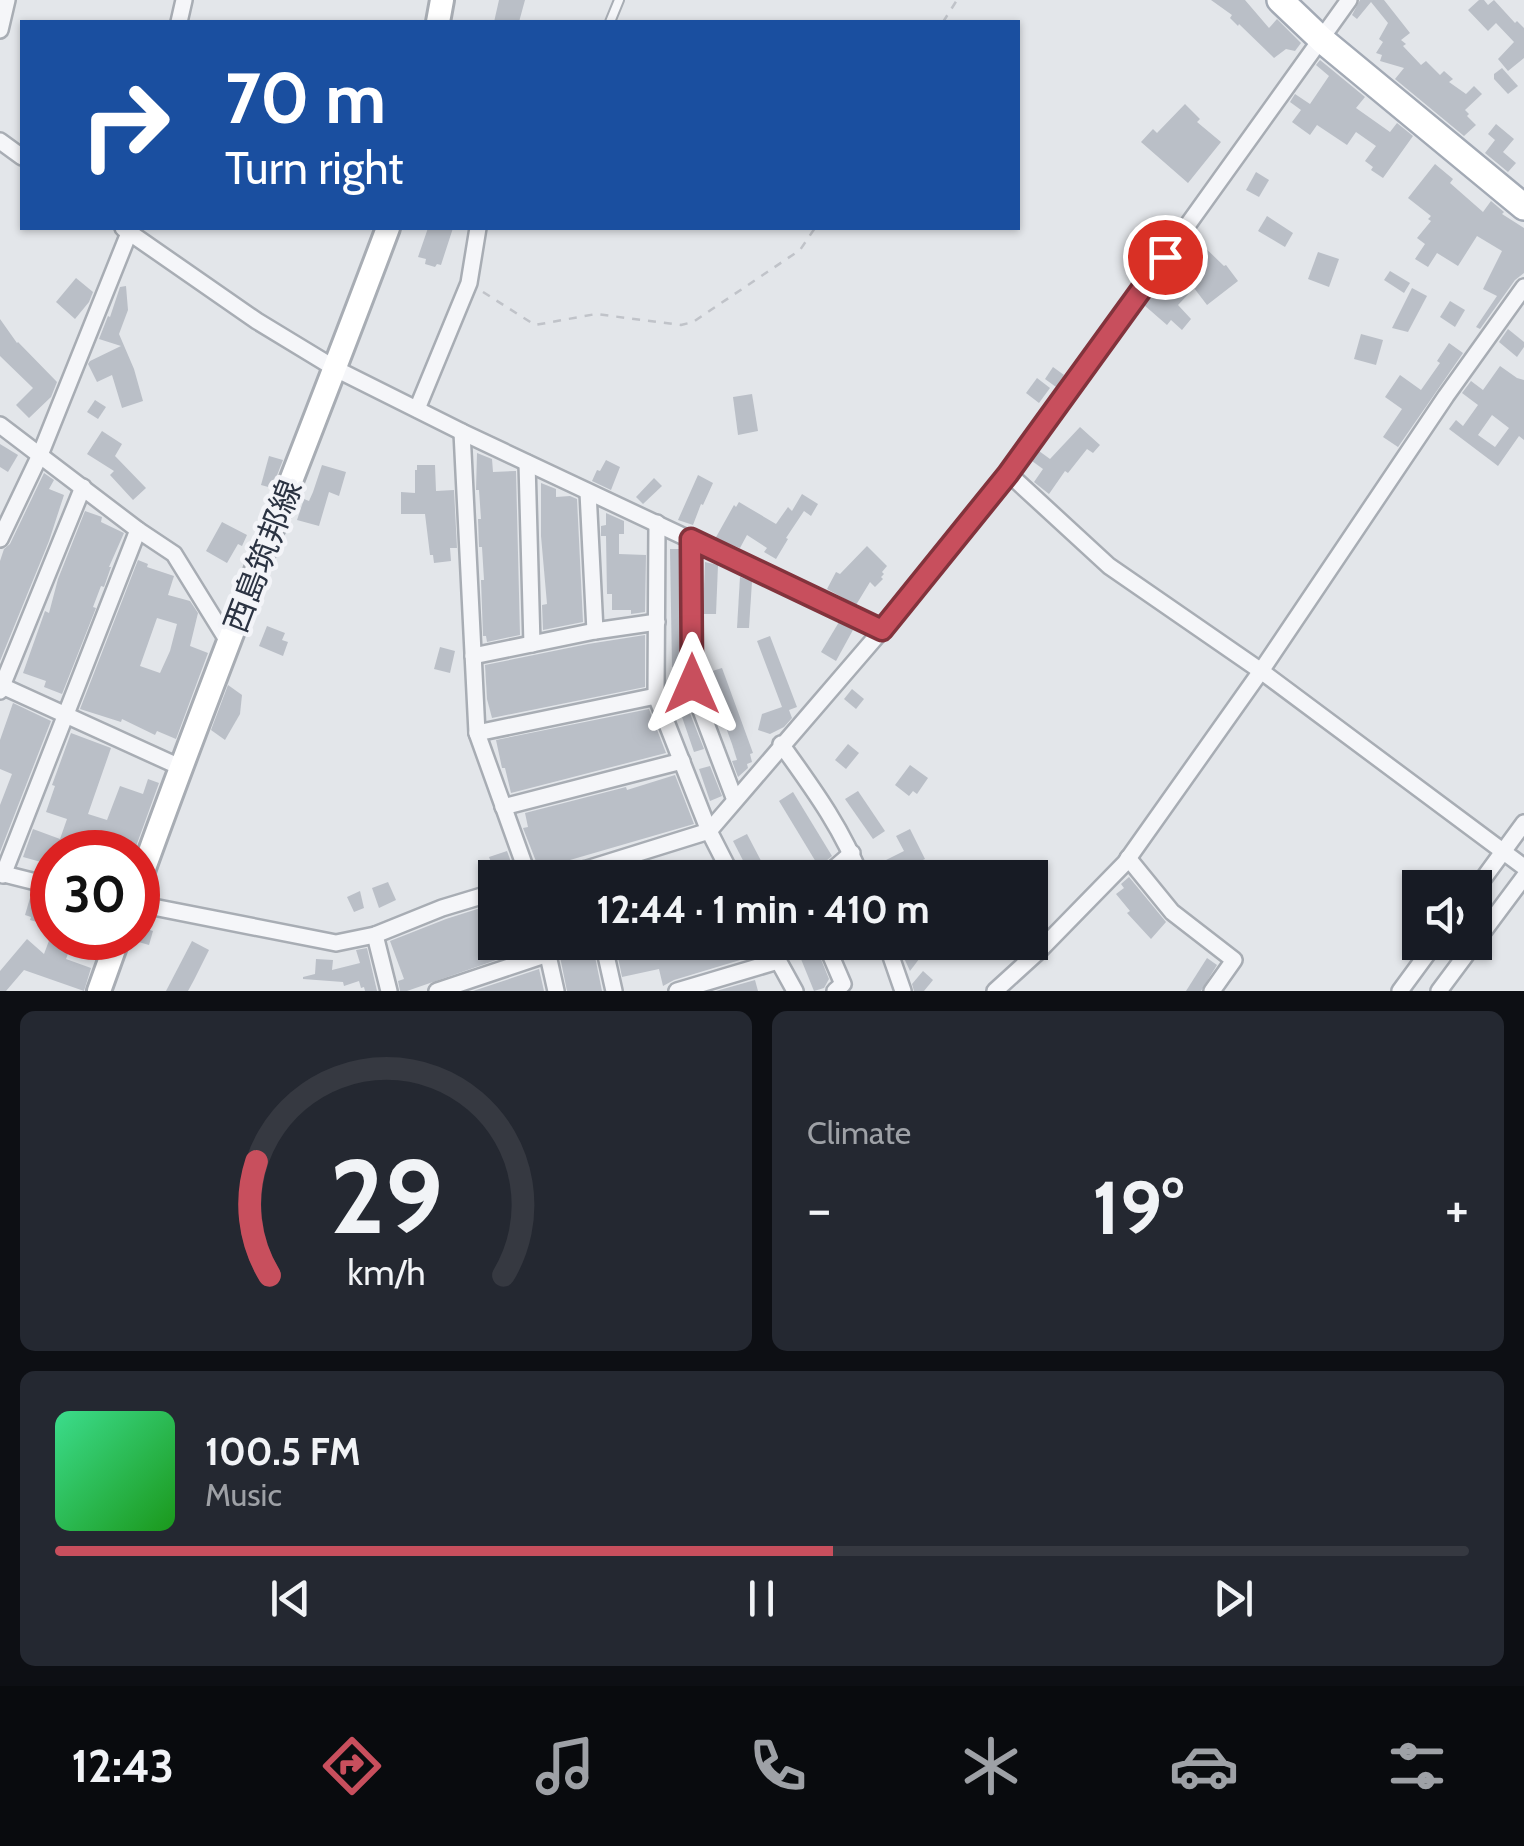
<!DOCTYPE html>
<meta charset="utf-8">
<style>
body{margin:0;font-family:Cabin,"Noto Sans JP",sans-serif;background:#242831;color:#f1f3f6;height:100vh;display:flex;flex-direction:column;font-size:38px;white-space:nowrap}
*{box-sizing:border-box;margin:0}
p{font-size:32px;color:#9ea1a6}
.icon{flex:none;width:55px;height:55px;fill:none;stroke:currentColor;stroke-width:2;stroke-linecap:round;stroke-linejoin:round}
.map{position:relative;height:991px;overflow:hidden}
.drawer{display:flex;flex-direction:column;gap:20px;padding:20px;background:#0d0f14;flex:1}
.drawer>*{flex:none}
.hud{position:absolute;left:20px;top:20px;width:1000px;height:210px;border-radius:0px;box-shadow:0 2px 8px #0004;background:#1a4fa0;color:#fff;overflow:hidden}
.controls{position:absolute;left:1402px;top:870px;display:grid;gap:20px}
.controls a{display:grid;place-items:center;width:90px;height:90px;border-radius:0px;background:#171b24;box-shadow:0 2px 8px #0004;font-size:50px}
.speed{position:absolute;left:30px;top:830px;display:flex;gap:20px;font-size:50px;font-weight:700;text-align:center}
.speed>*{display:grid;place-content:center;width:130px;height:130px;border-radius:50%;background:#171b24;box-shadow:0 2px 8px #0004;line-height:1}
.speed .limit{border:15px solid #d22;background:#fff;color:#111}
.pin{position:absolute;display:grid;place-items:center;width:85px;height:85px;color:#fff;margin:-42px;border:5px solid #fff;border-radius:50%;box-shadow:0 2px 10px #0007}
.me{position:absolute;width:110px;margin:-55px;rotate:0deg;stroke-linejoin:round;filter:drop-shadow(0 0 8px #0008)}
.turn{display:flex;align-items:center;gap:35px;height:210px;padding:0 40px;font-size:45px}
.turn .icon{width:130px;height:130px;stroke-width:2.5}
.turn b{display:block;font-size:70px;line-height:85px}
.big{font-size:75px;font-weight:700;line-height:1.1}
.drawer .tile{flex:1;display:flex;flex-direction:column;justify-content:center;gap:15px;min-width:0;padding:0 35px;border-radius:15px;background:#242831}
.drawer .dial{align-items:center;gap:0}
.dial svg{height:260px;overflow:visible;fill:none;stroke:#363941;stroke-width:7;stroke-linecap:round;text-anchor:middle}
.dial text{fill:#f1f3f6;stroke:none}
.song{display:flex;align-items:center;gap:30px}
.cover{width:120px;height:120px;border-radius:15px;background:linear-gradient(135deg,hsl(150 70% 55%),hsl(120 70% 35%))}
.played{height:10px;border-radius:5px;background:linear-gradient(90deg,#c84f5d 55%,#363941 55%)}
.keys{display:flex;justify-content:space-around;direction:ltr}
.heat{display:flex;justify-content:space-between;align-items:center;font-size:55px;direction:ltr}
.drawer .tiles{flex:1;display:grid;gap:20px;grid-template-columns:1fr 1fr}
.tile:last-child{grid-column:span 2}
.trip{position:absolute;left:478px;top:860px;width:570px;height:100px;border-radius:0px;background:#171b24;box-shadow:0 2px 8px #0004;font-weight:700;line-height:100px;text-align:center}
.tabs{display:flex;height:160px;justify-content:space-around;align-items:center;background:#090b0e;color:#9ea1a6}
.tabs .icon{width:70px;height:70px}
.tabs .current{color:#c84f5d}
.tabs b{font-size:45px;color:#f1f3f6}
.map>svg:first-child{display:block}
.building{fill:#babfc7;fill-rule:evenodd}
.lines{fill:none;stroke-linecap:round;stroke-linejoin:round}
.lane-casing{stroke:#a8adb4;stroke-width:12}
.street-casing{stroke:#a8adb4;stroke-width:20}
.secondary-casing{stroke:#a8adb4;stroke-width:28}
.primary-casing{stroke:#a3aab5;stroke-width:30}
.path{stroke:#c0c3c9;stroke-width:2.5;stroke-dasharray:8 8;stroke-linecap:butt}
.lane{stroke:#f5f6f9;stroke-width:8}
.street{stroke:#f5f6f9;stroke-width:15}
.secondary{stroke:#fff;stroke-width:22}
.primary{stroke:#fff;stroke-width:25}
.route-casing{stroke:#82333c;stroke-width:25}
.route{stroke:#c84f5d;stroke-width:18}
.labels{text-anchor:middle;stroke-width:9;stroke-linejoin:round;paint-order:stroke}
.street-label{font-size:32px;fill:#2b3342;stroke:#f3f4f8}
</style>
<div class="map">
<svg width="1524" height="991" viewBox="0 0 1524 991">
<rect width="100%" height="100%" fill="#e3e6ea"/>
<g class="building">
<polygon points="499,0 525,0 519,22 494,22"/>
<polygon points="1211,0 1245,0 1269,28 1277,19 1301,43 1295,51 1286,49 1274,58 1239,24 1238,26 1230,18 1232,15"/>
<polygon points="1360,0 1384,0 1410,33 1401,40 1406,44 1403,46 1421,65 1426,61 1440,75 1444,71 1453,79 1449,82 1466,94 1474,86 1482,94 1465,110 1469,114 1467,116 1476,125 1464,136 1395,79 1404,68 1380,61 1382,55 1376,53 1383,42 1379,39 1388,23 1371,2 1357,19 1352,15"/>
<polygon points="1479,0 1484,0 1488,5 1494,0 1515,23 1517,21 1524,28 1524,58 1508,71 1498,59 1514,42 1496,23 1488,31 1468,10"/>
<polygon points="1320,60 1365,97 1356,108 1390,132 1397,123 1413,136 1383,178 1371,170 1373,167 1365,161 1376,146 1356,132 1347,145 1317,125 1310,135 1292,122 1301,110 1290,102 1295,94 1310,104 1329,76 1316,65"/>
<polygon points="1502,68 1518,86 1508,94 1494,79 1494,74"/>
<polygon points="1185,104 1200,119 1197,122 1221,142 1188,183 1141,142 1153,129 1157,133"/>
<polygon points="1496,124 1514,139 1503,152 1516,163 1508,172 1485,153 1495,140 1488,134"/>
<polygon points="1435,164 1453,179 1450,183 1483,212 1491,201 1504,212 1502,214 1524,228 1524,273 1515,280 1480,329 1476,327 1497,296 1483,289 1502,251 1477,236 1458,266 1437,253 1428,267 1415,259 1425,244 1417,238 1431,221 1428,219 1431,216 1408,198"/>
<polygon points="1256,172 1269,180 1259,197 1246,190"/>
<polygon points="1267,216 1293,233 1285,247 1258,231"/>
<polygon points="428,228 453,228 441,265 437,264 435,267 425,264 426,259 418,257"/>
<polygon points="1195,238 1224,266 1226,265 1238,281 1207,305 1194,288 1178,305 1191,319 1182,330 1171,320 1167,325 1144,305 1157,287 1163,292 1182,273 1175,266 1186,255 1182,252"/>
<polygon points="1318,252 1339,259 1329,287 1308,279"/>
<polygon points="1390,271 1410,283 1404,293 1384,280"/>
<polygon points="76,278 93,292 89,302 75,319 56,302"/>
<polygon points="126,286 128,310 119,334 134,369 143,401 122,408 112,375 97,382 88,364 90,361 121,346 99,339 108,316 110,317 120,287"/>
<polygon points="1412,288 1427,296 1408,332 1392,328"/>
<polygon points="1450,301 1465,310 1455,327 1440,317"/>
<polygon points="0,319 17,343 18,342 57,382 51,397 29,418 16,405 33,388 0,356"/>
<polygon points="1508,329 1524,342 1524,347 1517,357 1499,342"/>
<polygon points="1361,334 1383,340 1376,365 1354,359"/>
<polygon points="1449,343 1463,353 1398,447 1383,437 1402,409 1385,397 1400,375 1421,390 1440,363 1437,361"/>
<path d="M1500,366L1517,378L1524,380V440L1519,436L1498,466L1449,429L1456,420L1463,426L1478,405L1462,393L1471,381L1483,390ZM1492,415L1509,428L1495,447L1478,435Z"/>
<polygon points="1053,367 1064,375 1056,387 1045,379"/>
<polygon points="1037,378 1050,388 1039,403 1026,393"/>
<polygon points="752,394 758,431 738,435 733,397"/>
<polygon points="95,400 106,407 98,419 87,412"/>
<polygon points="1080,427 1100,445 1093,453 1087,449 1068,473 1065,471 1049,494 1034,482 1043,469 1032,461 1039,451 1050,459"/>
<polygon points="102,431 122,444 115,456 146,488 133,500 110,475 114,471 87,454"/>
<polygon points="0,444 18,455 8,472 0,467"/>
<polygon points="477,453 492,459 493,472 516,471 520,635 487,642 486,636 483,636 481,580 484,580 482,547 479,547 478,519 481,519 479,490 476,490"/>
<polygon points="269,456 283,460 272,488 261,485"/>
<polygon points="606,460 620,467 611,490 592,481 597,470 600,471"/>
<polygon points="322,465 346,472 339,496 329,492 319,526 297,520 304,499 309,501 313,492"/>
<polygon points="417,465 435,465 436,491 454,490 457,548 450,548 451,561 434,563 433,555 430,555 425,514 401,514 401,492 415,493 415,470 417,470"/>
<polygon points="44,473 54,480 49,489 64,495 49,541 0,661 0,561 4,549 10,544"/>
<polygon points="698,475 713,483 703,505 701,504 693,525 678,520"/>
<polygon points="654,478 662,486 643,504 636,497"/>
<polygon points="541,483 556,489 556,497 570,496 577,499 583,622 543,630 542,605 547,604 541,536"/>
<polygon points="802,494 818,504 811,516 804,511 786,538 788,539 776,559 764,552 767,548 747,535 740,548 715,539 734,505 736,507 739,502 776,524 788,507 792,511"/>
<polygon points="85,511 102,517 101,522 124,533 109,567 111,567 104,587 101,586 93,607 96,608 62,694 44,687 46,681 23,673 45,611 49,613 58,579"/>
<polygon points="606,513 624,521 624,534 619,534 619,554 646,555 645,612 631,614 631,610 612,610 612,594 607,594 606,536 601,536 601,526 606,525"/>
<polygon points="222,522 247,535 242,546 238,544 227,563 206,551"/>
<polygon points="867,546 887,566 882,572 884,574 881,577 883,579 875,587 870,582 856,605 827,589 836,572 840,574"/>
<polygon points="670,549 680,549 680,667 672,667"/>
<path d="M138,560L148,564L147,567L174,576L168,595L190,601L198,613L190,646L208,653L176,739L157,731L155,735L122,719L121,722L80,709ZM157,618L177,624L170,651L160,673L140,666Z"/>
<polygon points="705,562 718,565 716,614 703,614"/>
<polygon points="740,577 752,581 749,628 737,628"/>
<polygon points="839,622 853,630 836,661 821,652"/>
<polygon points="267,626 285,633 282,640 288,642 283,656 259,646"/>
<polygon points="645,635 645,687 492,718 487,699 485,665 588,644"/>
<polygon points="770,636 797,707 789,710 792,718 784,727 770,734 758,730 762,714 782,707 757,641"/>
<polygon points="440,647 455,651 450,673 434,669"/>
<polygon points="722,668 753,753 750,754 752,762 747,764 748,768 738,777 732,761 737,760 732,744 706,673"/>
<polygon points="680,682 680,688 704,749 694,752 671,685"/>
<polygon points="228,685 242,695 240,714 225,740 211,730"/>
<polygon points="852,689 864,699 856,709 844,699"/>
<polygon points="13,703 51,721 0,852 0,805 12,774 0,769 0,740"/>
<polygon points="649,709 666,753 511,793 505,768 502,768 496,740"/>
<polygon points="71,733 111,748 88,814 107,820 120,786 143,794 148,779 159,783 134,852 52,852 52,865 23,857 33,829 60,839 67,819 46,812 55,786 52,785"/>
<polygon points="848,744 859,753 846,769 835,760"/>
<polygon points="910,765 928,778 917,794 913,791 909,796 895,785"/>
<polygon points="710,766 722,796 710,801 699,769"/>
<polygon points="675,775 694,824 539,869 523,828 528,827 525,813 626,787 627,790"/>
<polygon points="858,791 885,831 873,839 845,799"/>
<polygon points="793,792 832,856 819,867 779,801"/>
<polygon points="910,829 925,859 900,871 903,878 886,878 878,864 904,851 896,836"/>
<polygon points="747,834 770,878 752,878 733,841"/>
<polygon points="507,851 515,873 502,877 498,866 493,867 489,857"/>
<polygon points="1129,877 1166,922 1151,939 1127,913 1130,911 1116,894 1124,888 1121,884"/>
<polygon points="388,882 396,900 379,908 372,888"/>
<polygon points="360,891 364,908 354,912 347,897"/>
<polygon points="30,898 52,904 52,926 30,920 31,917 25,915"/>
<polygon points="493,904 495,913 495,942 534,942 534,947 407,991 400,991 398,981 404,979 390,941 446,919"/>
<polygon points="138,926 153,931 149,945 135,941"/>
<polygon points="50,938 74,938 66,959 91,968 84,991 24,970 6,991 0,991 0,971 27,939 44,954"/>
<polygon points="192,941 209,950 194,980 188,991 166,991"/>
<polygon points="557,942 592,942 602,991 567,991"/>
<polygon points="615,942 665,942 669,954 713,942 757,942 760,954 674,980 663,986 659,969 622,977"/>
<polygon points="794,942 814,942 829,979 824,988 814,991"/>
<polygon points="847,942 866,942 869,951 851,956"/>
<polygon points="918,942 932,942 910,971 904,958"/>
<polygon points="367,948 377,991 365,991 364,987 361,988 359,981 344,986 343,982 303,979 303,977 315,974 316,959 333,960 332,970 360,963 356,950"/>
<polygon points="1207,958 1217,965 1201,991 1186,991"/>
<polygon points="539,969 544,991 473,991"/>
<polygon points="923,971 933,980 924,991 914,991 912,984"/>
<polygon points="755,980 758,991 716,991"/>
</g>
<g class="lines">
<defs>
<polyline id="lane" points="610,22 619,0"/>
<g id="street">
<polyline points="179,22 184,0"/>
<polyline points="0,30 7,0"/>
<polyline points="0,141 22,157"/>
<polyline points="123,228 257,321 336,369 462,432 882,630"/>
<polyline points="417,409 469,283 478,228"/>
<polyline points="0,425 138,530 174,554 229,643"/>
<polyline points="462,432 477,733 529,878"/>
<polyline points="527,463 532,644"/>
<polyline points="1009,474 1109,566 1261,671 1524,867"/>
<polyline points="588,492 595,631"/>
<polyline points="657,523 656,696 709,831 733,878"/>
<polyline points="0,539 40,455 131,228"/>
<polyline points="691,539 691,684 735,800"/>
<polyline points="473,656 595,631 657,622"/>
<polyline points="0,685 180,767"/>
<polyline points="0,691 83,487"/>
<polyline points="477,733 656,696"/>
<path d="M781,744C811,786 843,829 861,878"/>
<polyline points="503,807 682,761"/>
<polyline points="1128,858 1172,912 1234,960 1212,991"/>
<polyline points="0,873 52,886"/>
<polyline points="3,875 138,530"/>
<polyline points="546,878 587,869 709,831 882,630 1009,474 1349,0"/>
<polyline points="823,878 852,853"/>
<polyline points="1475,890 1524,823"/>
<polyline points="138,904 336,943 375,935 442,908 495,892"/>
<polyline points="375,935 389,991"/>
<polyline points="545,942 556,991"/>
<polyline points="603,942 614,991"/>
<polyline points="768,942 795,991"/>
<polyline points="825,942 843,984 835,991"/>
<polyline points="886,942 903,991"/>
<polyline points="437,991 548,954"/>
<polyline points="677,991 778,961"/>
<polyline points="995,991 1039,951 1125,863 1261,671 1446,396 1524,287"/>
<polyline points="1400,991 1436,942"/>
<polyline points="1439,991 1524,877"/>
</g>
<g id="secondary">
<polyline points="438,22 442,0"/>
<path d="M138,885C217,664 306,447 388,228"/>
<polyline points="99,991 118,938"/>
</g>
<polyline id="primary" points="1280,0 1322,40 1524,207"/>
</defs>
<use href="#lane" class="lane-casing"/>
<use href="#street" class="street-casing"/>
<use href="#secondary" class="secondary-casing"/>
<use href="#primary" class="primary-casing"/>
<g class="path">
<polyline points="943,22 957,0"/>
<polyline points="483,292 535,325 596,314 681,325 693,322 800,250 815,228"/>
</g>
<use href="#lane" class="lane"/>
<use href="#street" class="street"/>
<use href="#secondary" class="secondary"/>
<use href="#primary" class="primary"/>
</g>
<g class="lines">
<defs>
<polyline id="route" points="692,684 691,539 882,630 1008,474 1165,257"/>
</defs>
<use href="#route" class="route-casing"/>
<use href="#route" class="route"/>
</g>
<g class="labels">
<g class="street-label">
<text transform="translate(263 556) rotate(-69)" y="11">西島筑邦線</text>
</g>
</g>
</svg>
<div class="controls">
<a><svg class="icon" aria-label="sound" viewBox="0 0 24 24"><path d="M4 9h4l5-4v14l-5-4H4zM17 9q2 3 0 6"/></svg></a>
</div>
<div class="speed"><div class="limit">30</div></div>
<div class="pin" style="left:1165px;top:257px;background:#d93025"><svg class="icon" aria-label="arrive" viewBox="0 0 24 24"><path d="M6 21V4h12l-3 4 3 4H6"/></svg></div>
<svg class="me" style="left:692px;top:684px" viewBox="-20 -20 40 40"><path d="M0-17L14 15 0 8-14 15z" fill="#c84f5d" stroke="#fff" stroke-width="4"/></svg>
<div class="trip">12:44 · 1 min · 410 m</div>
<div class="hud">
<div class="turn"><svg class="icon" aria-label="right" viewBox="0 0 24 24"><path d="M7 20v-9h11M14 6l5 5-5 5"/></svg><div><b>70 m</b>Turn right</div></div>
</div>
</div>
<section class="drawer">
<div class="tiles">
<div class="tile dial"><svg viewBox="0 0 100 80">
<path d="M14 69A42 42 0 1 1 86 69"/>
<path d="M14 69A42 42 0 0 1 10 34" stroke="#c84f5d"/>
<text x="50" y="56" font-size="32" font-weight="700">29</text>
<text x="50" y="72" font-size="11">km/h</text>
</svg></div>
<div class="tile"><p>Climate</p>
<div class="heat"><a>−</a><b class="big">19°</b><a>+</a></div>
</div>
<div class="tile">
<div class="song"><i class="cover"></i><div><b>100.5 FM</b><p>Music</p></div></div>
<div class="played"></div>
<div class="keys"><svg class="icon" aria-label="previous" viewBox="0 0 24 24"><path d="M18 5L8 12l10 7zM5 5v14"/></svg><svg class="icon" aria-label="pause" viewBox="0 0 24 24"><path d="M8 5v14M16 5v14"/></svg><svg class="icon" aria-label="next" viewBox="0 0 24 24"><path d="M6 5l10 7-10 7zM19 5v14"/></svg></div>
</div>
</div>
</section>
<nav class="tabs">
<b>12:43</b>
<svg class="icon current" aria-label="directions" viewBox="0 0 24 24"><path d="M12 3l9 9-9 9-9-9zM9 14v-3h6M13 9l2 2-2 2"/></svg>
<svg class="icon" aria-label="music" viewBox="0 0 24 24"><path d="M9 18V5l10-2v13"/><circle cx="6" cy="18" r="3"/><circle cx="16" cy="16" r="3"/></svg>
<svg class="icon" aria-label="phone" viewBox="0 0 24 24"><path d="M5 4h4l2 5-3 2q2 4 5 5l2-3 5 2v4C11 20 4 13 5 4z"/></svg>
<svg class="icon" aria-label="climate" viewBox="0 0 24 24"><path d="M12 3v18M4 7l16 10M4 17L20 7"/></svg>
<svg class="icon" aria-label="car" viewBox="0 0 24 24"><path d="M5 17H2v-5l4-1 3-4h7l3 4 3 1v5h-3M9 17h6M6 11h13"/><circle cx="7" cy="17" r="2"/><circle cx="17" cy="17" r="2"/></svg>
<svg class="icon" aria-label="filters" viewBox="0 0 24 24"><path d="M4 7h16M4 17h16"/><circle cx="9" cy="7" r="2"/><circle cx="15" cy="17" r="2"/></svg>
</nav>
